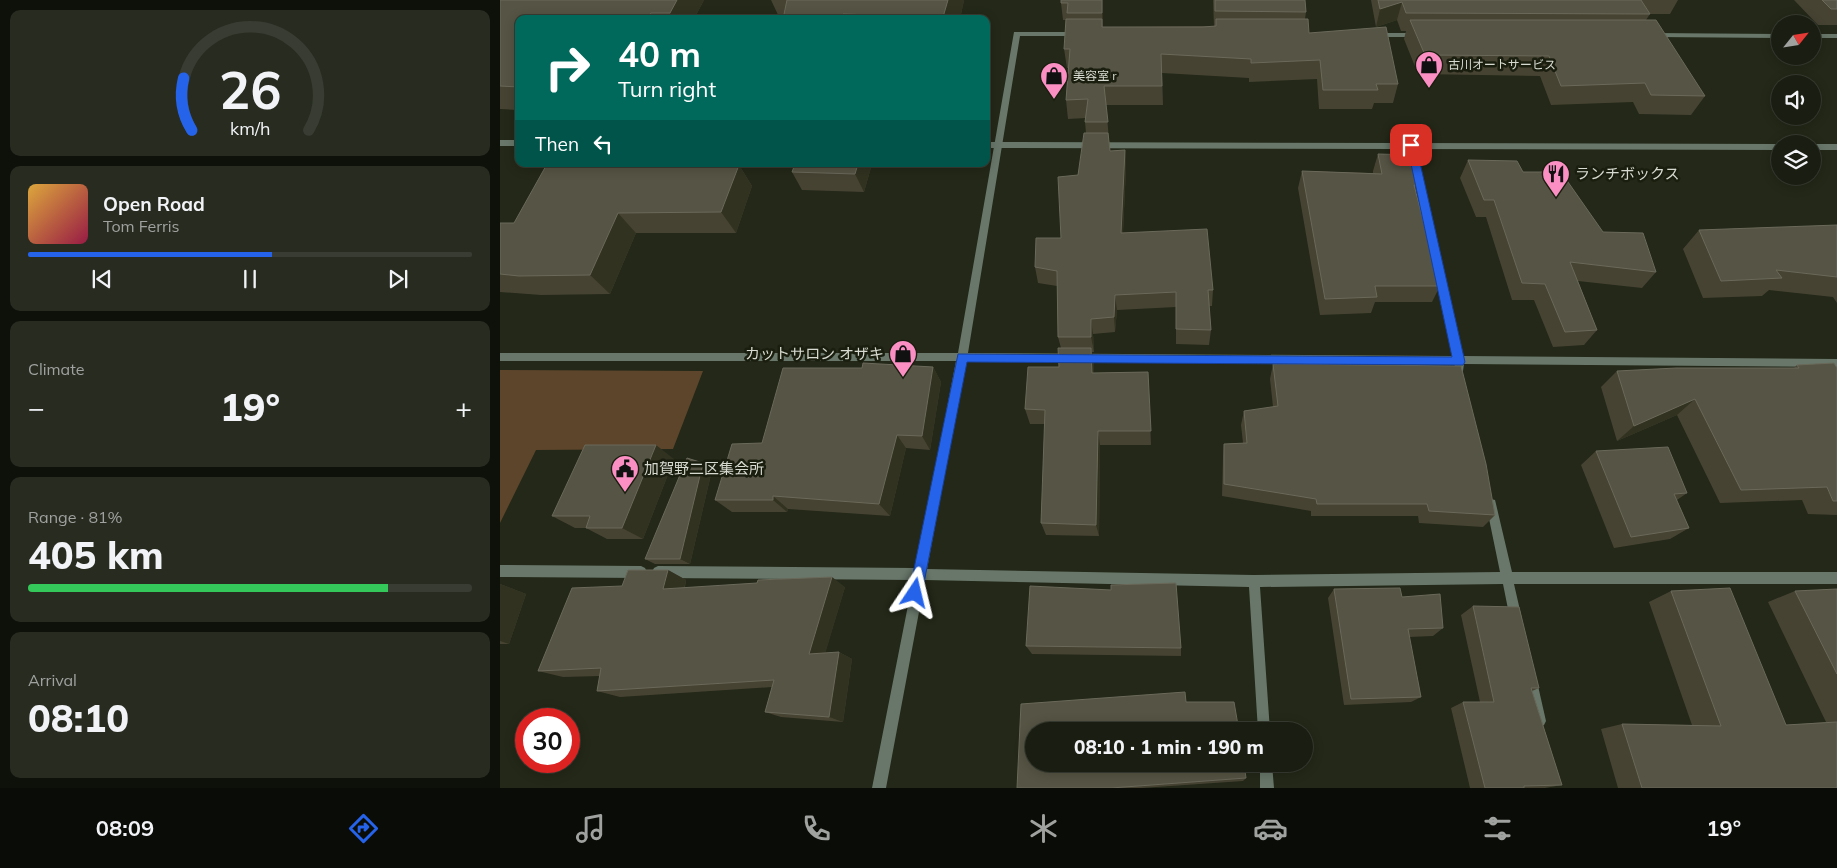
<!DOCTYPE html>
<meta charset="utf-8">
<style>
body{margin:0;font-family:Mulish,"Noto Sans JP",sans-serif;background:#272b20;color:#f1f3f6;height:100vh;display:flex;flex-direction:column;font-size:19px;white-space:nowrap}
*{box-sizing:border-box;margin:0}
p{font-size:16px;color:#9fa29f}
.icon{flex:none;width:28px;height:28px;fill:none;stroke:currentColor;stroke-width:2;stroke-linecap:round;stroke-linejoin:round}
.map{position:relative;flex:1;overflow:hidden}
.drawer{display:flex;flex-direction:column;gap:10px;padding:10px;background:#0e100a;width:500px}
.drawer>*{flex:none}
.top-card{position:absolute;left:15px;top:15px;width:475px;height:152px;border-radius:10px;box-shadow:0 2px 12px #0003,0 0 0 1px #383c32;background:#00695c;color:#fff;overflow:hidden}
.needle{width:32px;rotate:60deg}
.tools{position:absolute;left:1271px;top:15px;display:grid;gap:10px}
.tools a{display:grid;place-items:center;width:50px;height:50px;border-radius:50%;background:#1a1e12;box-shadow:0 2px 12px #0003,0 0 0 1px #383c32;font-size:25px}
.speed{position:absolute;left:15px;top:708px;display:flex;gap:10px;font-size:25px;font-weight:700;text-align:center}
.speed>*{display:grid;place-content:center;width:65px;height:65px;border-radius:50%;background:#1a1e12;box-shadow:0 2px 12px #0003,0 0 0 1px #383c32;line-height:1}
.speed .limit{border:8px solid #d22;background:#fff;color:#111}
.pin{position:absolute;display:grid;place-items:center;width:42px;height:42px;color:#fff;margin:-21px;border-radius:10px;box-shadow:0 2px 8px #0006}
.me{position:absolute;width:55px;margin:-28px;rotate:10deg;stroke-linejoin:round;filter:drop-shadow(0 0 4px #0008)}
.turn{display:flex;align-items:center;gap:18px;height:105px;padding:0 20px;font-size:22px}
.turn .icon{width:65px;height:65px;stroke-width:2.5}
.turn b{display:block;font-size:35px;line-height:42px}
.then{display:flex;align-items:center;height:48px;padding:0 20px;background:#0003;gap:10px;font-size:19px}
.big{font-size:38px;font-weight:800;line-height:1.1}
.drawer .widget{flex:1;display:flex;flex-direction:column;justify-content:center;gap:8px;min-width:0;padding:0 18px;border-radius:10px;background:#272b20}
.drawer .dial{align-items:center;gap:0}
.dial svg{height:130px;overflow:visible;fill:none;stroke:#383c32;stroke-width:7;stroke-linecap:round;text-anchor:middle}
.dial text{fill:#f1f3f6;stroke:none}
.song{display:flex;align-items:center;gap:15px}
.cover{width:60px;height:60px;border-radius:8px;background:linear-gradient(135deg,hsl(40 70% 55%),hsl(340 70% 35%))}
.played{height:5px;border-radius:2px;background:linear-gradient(90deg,#2563eb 55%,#383c32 55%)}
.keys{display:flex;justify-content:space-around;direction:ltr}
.heat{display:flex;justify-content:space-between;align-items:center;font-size:28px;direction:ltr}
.charge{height:8px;border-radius:4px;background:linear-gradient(90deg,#34c759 81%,#383c32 0)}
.trip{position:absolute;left:525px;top:722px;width:288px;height:50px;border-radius:25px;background:#1a1e12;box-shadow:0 2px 12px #0003,0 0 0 1px #383c32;font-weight:800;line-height:50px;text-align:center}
.menu{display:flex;height:80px;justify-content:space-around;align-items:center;background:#0a0c07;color:#9fa29f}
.menu .icon{width:35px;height:35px}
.menu .selected{color:#2563eb}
.menu b{font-size:22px;color:#f1f3f6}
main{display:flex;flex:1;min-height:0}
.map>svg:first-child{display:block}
.green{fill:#5c452b}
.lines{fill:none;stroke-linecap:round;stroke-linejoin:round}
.minor{fill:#68776a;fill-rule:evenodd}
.tertiary{fill:#68776a;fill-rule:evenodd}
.wall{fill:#474333}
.shaded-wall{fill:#323221}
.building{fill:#565444;stroke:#6a695a}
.route{fill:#2563eb;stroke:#184099}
.labels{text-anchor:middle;stroke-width:5;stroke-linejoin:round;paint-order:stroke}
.far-poi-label{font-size:12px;fill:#d7dad0;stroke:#1a1e0f;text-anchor:start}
.poi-label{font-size:15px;fill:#d7dad0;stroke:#1a1e0f;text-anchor:start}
</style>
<main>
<section class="drawer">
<div class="widget dial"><svg viewBox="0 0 100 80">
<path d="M14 69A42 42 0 1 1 86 69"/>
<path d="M14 69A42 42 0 0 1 9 37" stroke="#2563eb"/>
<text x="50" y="56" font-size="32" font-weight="700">26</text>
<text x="50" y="72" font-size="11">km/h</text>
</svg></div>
<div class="widget">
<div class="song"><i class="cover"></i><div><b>Open Road</b><p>Tom Ferris</p></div></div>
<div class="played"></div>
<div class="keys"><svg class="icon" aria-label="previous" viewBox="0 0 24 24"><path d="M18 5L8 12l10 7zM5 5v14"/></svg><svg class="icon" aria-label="pause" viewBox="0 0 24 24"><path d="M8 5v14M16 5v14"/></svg><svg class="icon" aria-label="next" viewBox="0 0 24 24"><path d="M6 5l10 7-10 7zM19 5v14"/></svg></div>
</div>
<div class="widget"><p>Climate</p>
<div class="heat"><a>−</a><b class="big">19°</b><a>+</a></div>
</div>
<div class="widget"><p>Range · 81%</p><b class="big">405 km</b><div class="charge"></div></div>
<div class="widget"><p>Arrival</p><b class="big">08:10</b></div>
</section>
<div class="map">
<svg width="1337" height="788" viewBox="0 0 1337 788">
<rect width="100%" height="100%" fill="#232818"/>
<polygon class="green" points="0,370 203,371 173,449 36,450 0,523"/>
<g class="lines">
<g class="minor">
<polygon points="514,32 579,32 583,34 579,36 520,36 468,353 953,356 907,145 911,142 915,145 962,356 1337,359 1337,367 964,364 963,371 957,371 954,364 466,361 427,569 754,575 1000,572 986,504 987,500 991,499 995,500 996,504 1012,572 1337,572 1337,584 1014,584 1022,619 1020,623 1016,625 1012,623 1010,619 1003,584 760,587 770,731 758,731 749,587 425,580 386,788 372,788 413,580 158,578 154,576 152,572 154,568 158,566 416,568 456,361 0,361 0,353 458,353"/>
<polygon points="873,33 919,33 923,35 919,37 876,37 872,35"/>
<polygon points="1151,33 1280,34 1280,38 1154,37 1150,35"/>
<rect x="1312" y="34" width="25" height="4"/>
<polygon points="0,565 141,566 145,568 147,572 145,576 141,578 0,577"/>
<polygon points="1030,671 1034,673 1036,677 1046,721 1044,725 1040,727 1036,725 1034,721 1024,677 1026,673"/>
<polygon points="760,764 772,764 774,788 760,788"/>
</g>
<g class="tertiary">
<rect x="0" y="140" width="19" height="6"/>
<polygon points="486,142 1280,144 1280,150 486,148"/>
<rect x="1312" y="144" width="25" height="6"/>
</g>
</g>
<g class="wall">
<polygon points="0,0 204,0 194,19 19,19 19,110 0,109"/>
<polygon points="271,0 464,0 460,19 280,19"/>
<polygon points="561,0 603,0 603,27 714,26 713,0 805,0 806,12 805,19 809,33 898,84 893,103 874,103 872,109 819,109 817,79 749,82 749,78 662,73 663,105 606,105 610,151 625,150 626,168 623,233 713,290 712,306 709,306 711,330 709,345 676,344 676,307 617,310 615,332 593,334 594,352 592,352 594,364 594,373 648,372 651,445 600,445 599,536 546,535 541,523 545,424 530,424 525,409 559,367 561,348 558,337 557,286 538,283 535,267 561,238 578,175 586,133 585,122 586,118 568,119 566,100 568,68 567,68 564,49 566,20 563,20 561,3"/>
<polygon points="871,0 1178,0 1170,14 1150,14 1146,20 1205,96 1191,115 1139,114 1133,102 1051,105 1040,76 918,74 904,39 906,31 901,31 897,20 876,27"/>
<polygon points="1294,0 1337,0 1337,25 1318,25"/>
<polygon points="878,154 919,186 916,193 940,286 932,302 875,302 871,313 820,315 798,188 802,171 873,173 873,171"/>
<polygon points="968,160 1023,172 1103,232 1156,272 1142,288 1078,281 1097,330 1084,345 1053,347 1034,300 1012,300 986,217 976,217 960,178"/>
<polygon points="372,164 364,192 302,190 292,172"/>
<polygon points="239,165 252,186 236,233 136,233 110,294 41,295 0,292 0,223 14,223"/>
<polygon points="1337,225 1337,303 1333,297 1269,290 1262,296 1203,298 1183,249 1199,230"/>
<polygon points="773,364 995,515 983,527 919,523 918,516 811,516 811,511 722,496 723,457 724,444 743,443 741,425 744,411 773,407 770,379"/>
<polygon points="1297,365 1337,368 1337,515 1308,514 1302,500 1220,503 1177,415 1117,441 1101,387 1117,371 1294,368"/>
<polygon points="433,367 441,382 430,450 406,448 390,516 288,509 287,512 232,512 215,500 362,368"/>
<polygon points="1096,451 1187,493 1177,500 1189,528 1170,539 1114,548 1081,465"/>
<polygon points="174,459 143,539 107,539 86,528 75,528 52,516"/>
<polygon points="203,463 212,470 190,564 155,564 145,559"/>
<polygon points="168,570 186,580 185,587 345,587 325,653 339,652 352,659 343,722 281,717 265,712 272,687 120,697 97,691 100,676 63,677 38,671 122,586"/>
<polygon points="0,584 26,594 9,644 0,644"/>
<polygon points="834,589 902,597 943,628 933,636 909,637 921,697 911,702 844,705 828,598"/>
<polygon points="1337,589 1337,788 1118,788 1101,729 1122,724 1192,725 1149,602 1171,591 1286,725 1326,722 1268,602 1295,591"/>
<polygon points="973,606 1039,688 1032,691 1062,785 1045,788 970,788 951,708 963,702 980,702 961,615"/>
<polygon points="526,646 681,648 681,656 532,654"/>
<polygon points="686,702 746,778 743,781 642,788 517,788"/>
</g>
<g class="shaded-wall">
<polygon points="177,0 204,0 194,19 174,19 170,13"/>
<polygon points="448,0 464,0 460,19 443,19"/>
<polygon points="602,0 603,0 603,30 602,13"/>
<polygon points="902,2 897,20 876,27 880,9"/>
<polygon points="151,13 154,19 147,19"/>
<polygon points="343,14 345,19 340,19"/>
<polygon points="625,150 626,168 622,250 621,233"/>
<polygon points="358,164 372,164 364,192 355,174"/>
<polygon points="239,165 252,186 236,233 221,212"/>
<polygon points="118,213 136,233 110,294 90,275"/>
<polygon points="615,295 617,310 615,332 614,317"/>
<polygon points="591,319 593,334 594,352 591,337"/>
<polygon points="591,348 594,364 594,389 592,373"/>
<polygon points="433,367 441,382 430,450 422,436"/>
<polygon points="1195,399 1177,415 1117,441 1134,426"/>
<polygon points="598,431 600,445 599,536 596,525"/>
<polygon points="397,435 406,448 390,516 379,504"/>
<polygon points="156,445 174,459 143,539 122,528"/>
<polygon points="203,463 212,470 190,564 180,559"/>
<polygon points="273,496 288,509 287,512 273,500"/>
<polygon points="168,570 186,580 182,598 163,589"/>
<polygon points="332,577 345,587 323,661 309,654"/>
<polygon points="0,584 26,594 9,644 0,641"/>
<polygon points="339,652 352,659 343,722 329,717"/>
</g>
<g class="building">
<polygon points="0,0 177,0 170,13 151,13 147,19 19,19 19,87 0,86"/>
<polygon points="287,0 448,0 443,17 343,14 340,19 283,19"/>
<polygon points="561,0 602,0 602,13 567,13 568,3 561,3"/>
<polygon points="715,0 805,0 806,12 715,11"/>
<polygon points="878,0 1141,0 1150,14 906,13 902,2 880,9"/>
<polygon points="1322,0 1337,0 1337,9 1331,9"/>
<polygon points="566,19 602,19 602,27 703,27 716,26 716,19 808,19 809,33 886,27 898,84 876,84 878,90 823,90 820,60 751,63 751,59 661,54 662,86 604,86 608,122 585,122 588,99 566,100 570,49 564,49"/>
<polygon points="910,20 1156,20 1205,96 1151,95 1145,83 1061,86 1049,56 925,55"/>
<polygon points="584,133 608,133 610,151 625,150 621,233 707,229 713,290 708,290 711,330 676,329 676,292 615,295 614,317 591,319 591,337 558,337 557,271 535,267 536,238 561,238 558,177 578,175"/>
<polygon points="878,154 913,155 919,186 914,185 940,286 875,286 877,297 825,299 802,171 882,174"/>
<polygon points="968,160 1017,161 1023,172 1061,172 1103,232 1143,233 1156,272 1070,262 1097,330 1065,332 1045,284 1022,283 994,200 984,200"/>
<polygon points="47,164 132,164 239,165 221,212 118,213 90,275 19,276 0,274 0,223 14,223"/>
<polygon points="295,164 358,164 355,174 292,172"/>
<polygon points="1337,225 1337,277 1276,270 1282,278 1221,281 1199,230"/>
<polygon points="558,348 591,348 592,373 648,372 651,431 598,431 596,525 541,523 545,410 525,409 528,367 559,367"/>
<polygon points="363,363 433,367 422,436 397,435 379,504 273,496 273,500 215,500 232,444 262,443 283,368 362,368"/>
<polygon points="1334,363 1337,368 1337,501 1333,501 1327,487 1241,490 1195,399 1134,426 1117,371 1176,368 1299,368 1297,365"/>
<polygon points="773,364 961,366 986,464 995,515 929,511 927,504 817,504 816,499 724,484 724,444 747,443 744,411 778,406"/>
<polygon points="85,445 156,445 122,528 86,528 90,516 52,516"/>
<polygon points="1168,447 1187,493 1174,494 1189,528 1131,537 1096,451"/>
<polygon points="187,458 203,463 180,559 145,559"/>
<polygon points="128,570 168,570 163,589 257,583 258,580 332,577 309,654 339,652 329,717 265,712 274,680 97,691 101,668 38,671 72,588 122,586"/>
<polygon points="676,583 681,648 526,646 530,586 611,590 611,585"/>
<polygon points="900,588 902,597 940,594 943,628 908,629 921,697 851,699 834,589"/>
<polygon points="1230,588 1286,725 1337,722 1337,788 1142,788 1122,724 1221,726 1171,591"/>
<polygon points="1337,589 1337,674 1295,591"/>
<polygon points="973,606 1019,607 1039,688 1031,688 1062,785 1024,786 1024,788 985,788 963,702 994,702"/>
<polygon points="685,692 686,702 734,702 739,731 534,731 534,764 744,764 746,778 611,788 517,788 521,704"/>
</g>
<polygon class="route" points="911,142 916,145 965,362 963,365 467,362 422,593 420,598 415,600 411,598 409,593 458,354 952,357 907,145"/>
<defs>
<symbol id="shop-pin" viewBox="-11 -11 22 30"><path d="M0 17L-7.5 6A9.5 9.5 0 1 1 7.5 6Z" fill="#fb8fc4" stroke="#1a1e0f"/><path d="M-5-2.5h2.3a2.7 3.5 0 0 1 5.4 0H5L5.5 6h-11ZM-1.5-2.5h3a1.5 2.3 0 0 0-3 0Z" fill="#111"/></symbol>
<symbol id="restaurant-pin" viewBox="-11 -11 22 30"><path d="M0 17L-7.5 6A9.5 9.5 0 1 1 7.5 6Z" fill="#fb8fc4" stroke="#1a1e0f"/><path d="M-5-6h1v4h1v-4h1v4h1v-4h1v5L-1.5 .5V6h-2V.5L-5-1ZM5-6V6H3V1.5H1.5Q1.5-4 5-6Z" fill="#111"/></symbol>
<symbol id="civic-pin" viewBox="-11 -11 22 30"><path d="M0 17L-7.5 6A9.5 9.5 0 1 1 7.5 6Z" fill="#fb8fc4" stroke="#1a1e0f"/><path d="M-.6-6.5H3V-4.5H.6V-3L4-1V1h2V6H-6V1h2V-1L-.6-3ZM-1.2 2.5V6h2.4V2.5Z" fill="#111"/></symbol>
</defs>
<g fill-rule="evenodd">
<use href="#shop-pin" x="913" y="49" width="32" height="43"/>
<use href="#shop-pin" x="538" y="60" width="32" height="43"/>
<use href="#restaurant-pin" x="1040" y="158" width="32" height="43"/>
<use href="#shop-pin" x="387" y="338" width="32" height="43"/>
<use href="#civic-pin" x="109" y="453" width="32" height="43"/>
</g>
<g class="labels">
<g class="far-poi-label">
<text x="948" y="69">古川オートサービス</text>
<text x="573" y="80">美容室 r</text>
</g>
<g class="poi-label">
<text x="1075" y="179">ランチボックス</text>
<text x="384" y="359" text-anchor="end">カットサロン オザキ</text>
<text x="144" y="474">加賀野二区集会所</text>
</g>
</g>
</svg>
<div class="tools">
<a><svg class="needle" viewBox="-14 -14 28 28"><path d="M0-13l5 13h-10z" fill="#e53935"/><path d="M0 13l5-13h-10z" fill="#9fa29f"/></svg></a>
<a><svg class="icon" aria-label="sound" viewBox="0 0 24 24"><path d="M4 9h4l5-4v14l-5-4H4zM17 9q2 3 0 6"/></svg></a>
<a><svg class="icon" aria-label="layers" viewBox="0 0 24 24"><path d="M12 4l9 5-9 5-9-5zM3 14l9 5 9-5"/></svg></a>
</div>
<div class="speed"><div class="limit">30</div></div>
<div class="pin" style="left:911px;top:145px;background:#d93025"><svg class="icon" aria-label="arrive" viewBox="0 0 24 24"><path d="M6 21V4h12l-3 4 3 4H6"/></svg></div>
<svg class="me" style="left:415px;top:593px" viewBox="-20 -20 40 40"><path d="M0-17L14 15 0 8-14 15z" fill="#2563eb" stroke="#fff" stroke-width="4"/></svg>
<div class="trip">08:10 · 1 min · 190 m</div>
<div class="top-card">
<div class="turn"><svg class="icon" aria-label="right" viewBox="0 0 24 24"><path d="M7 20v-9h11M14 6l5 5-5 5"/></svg><div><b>40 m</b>Turn right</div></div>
<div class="then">Then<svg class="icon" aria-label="left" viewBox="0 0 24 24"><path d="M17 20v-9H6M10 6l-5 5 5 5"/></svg></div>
</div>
</div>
</main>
<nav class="menu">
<b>08:09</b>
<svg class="icon selected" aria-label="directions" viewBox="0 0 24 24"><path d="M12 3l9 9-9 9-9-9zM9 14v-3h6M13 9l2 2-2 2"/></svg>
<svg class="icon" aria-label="music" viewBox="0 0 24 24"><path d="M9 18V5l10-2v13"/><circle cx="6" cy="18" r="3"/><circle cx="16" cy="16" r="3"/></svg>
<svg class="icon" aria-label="phone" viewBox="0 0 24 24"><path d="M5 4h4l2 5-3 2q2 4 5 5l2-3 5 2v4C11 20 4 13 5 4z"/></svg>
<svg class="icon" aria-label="climate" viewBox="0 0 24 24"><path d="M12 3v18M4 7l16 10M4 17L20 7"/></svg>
<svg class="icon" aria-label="car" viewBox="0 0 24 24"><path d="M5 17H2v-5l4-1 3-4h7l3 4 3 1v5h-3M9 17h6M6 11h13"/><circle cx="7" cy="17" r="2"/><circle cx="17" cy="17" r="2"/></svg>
<svg class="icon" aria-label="filters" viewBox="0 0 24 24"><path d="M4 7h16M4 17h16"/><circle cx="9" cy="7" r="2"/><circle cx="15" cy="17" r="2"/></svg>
<b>19°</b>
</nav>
